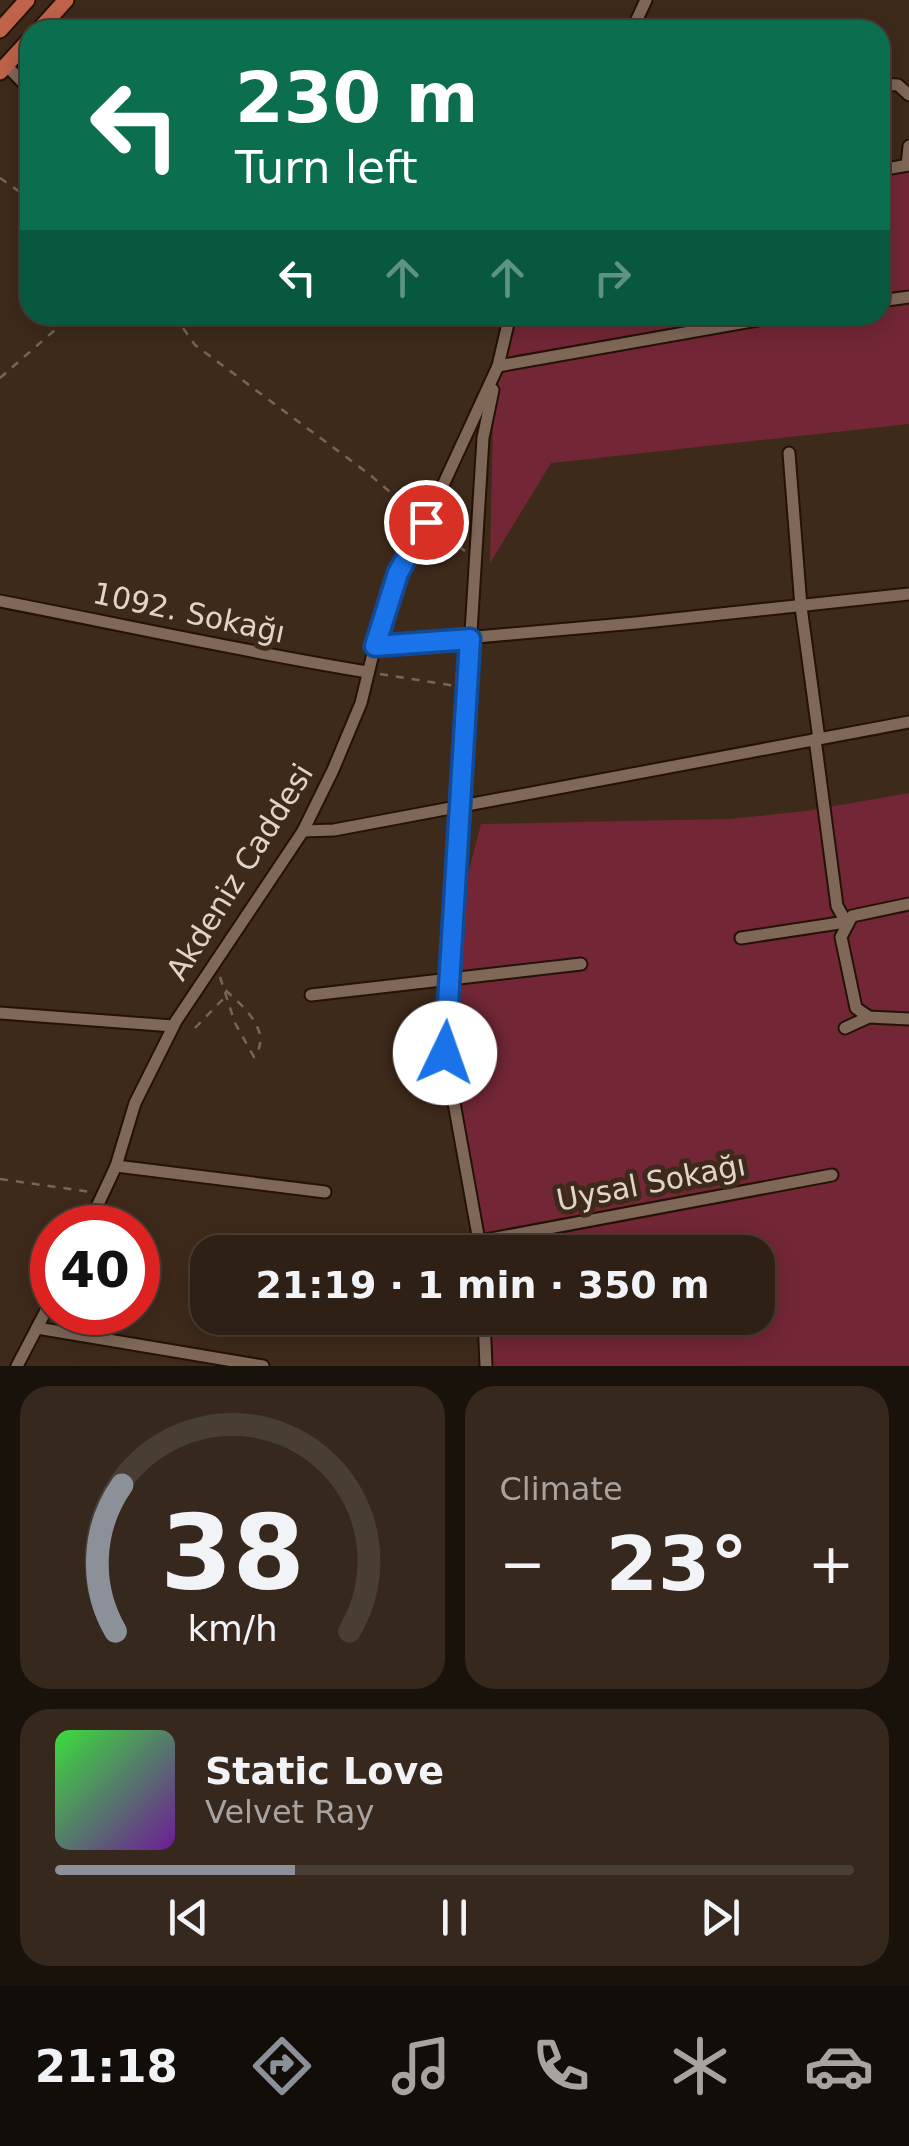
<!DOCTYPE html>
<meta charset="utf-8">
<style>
body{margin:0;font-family:"DejaVu Sans",sans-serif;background:#36281d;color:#f1f3f6;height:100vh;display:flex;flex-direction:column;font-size:38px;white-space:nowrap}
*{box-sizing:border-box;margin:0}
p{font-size:32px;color:#a7a3a0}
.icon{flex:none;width:55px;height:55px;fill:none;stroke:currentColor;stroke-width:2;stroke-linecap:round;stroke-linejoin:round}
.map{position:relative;height:1366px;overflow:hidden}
.details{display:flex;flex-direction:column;gap:20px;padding:20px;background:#19120b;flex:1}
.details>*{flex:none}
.hud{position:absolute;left:20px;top:20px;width:870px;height:305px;border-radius:30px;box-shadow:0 5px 25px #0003,0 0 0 2px #493e34;background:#0b6e4f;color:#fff;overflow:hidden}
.speed{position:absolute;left:30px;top:1205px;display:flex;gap:20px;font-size:50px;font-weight:700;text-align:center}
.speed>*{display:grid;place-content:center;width:130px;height:130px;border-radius:50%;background:#2e2014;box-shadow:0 5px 25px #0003,0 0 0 2px #493e34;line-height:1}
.speed .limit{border:15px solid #d22;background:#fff;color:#111}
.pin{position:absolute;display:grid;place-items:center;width:85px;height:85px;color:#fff;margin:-42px;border:5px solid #fff;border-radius:50%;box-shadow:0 2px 10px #0007}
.me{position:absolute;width:110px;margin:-55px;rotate:3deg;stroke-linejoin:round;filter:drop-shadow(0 0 8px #0008)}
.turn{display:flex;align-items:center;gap:35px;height:210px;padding:0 50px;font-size:45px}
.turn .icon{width:130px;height:130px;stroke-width:2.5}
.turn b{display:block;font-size:70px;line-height:85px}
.lanes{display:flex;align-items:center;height:95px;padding:0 50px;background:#0003;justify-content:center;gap:50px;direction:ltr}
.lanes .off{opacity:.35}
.big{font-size:75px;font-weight:600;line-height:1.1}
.details .widget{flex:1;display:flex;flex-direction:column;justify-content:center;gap:15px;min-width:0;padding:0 35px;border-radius:30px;background:#36281d}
.details .dial{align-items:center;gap:0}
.dial svg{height:260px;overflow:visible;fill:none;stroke:#493e34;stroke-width:7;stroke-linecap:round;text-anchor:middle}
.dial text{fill:#f1f3f6;stroke:none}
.song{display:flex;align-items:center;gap:30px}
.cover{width:120px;height:120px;border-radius:15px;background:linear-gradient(135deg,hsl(120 70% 55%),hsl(280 70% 35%))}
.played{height:10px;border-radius:5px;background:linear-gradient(90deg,#8c9099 30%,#493e34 30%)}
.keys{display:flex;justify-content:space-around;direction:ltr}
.heat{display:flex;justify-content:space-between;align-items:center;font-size:55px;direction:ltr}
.details .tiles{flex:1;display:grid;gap:20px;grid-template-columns:1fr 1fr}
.widget:last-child{grid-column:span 2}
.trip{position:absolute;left:190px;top:1235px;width:585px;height:100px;border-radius:30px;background:#2e2014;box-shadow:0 5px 25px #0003,0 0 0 2px #493e34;font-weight:600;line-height:100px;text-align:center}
.tabs{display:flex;height:160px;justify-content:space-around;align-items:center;background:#120d08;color:#a7a3a0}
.tabs .icon{width:70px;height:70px}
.tabs .selected{color:#8c9099}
.tabs b{font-size:45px;color:#f1f3f6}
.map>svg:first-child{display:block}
.green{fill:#732736}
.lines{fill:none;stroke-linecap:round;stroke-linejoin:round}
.minor-casing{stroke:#241205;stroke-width:15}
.major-casing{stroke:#241205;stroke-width:19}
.path{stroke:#776658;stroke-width:2.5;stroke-dasharray:8 8;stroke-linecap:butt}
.minor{stroke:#7f6858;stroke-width:11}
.major{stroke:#c0634a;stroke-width:15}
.route-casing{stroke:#114b97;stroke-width:25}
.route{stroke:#1a73e8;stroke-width:18}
.labels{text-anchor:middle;stroke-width:10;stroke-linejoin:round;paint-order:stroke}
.street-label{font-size:30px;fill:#e1d4ca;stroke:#3e2a1b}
</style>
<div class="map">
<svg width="909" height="1366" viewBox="0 0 909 1366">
<rect width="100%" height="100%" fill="#3e2a1b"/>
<g class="green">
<polygon points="909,166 909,424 551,463 490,563 494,368 510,315 880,315 880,172"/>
<polygon points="909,793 909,1366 485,1366 483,1318 758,1318 758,1252 481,1252 448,1053 456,920 481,824 730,819 806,811"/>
</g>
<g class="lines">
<defs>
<g id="minor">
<polyline points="632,30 646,0"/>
<polyline points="6,65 30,90"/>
<polyline points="880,84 898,85 909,95"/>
<polyline points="907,165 909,146"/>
<polyline points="880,170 909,165"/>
<polyline points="880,301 909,297"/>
<polyline points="498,366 786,315"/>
<polyline points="789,453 801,607 819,739"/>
<path d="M0,601C123,625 245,652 368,672"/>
<polyline points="375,646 636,623 909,594"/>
<polyline points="303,831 334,830 909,722"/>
<polyline points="909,904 852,916 841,937 856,1008 869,1017 909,1019"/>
<polyline points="741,938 846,922 837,906 815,739"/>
<polyline points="311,995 581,964"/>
<polyline points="0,1013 173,1026"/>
<polyline points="845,1028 869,1017"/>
<polyline points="116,1166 325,1192"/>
<polyline points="87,1228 116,1166 135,1103 176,1021 303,831 333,770 361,703 378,633 398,573 426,522 498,366 510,315"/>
<polyline points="480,1241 832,1175"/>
<polyline points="481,1252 445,1053 483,438 493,390"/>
<polyline points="484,1318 486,1366"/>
<polyline points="37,1328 263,1366"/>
<polyline points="17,1366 52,1299"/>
</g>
<g id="major">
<polyline points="0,30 27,0"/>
<polyline points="39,30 66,0"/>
<polyline points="0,72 30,39"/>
</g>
</defs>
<use href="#minor" class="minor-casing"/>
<use href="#major" class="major-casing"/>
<g class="path">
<polyline points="0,178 30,199"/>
<polyline points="174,315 195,345 369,474 417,515"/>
<polyline points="0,378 72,315"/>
<polyline points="435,529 465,551"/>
<polyline points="380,674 456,686"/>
<path d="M220,977L235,1023L254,1057C274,1032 242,1005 224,989"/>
<polyline points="195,1028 225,997"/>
<polyline points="0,1179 91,1192"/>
</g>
<use href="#minor" class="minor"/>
<use href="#major" class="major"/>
</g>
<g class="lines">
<defs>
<polyline id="route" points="426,522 398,573 375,646 470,639 445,1053"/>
</defs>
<use href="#route" class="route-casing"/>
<use href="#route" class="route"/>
</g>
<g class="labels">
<g class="street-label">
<text transform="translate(189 613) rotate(12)" y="10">1092. Sokağı</text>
<text transform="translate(240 872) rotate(-58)" y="10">Akdeniz Caddesi</text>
<text transform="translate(651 1183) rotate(-11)" y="10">Uysal Sokağı</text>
</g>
</g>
</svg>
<div class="speed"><div class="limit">40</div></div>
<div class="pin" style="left:426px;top:522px;background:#d93025"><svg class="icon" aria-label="arrive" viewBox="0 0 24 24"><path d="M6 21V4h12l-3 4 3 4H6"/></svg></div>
<svg class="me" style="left:445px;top:1053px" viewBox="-20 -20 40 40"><circle r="19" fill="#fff"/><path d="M0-13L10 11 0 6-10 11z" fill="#1a73e8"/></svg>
<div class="trip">21:19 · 1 min · 350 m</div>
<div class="hud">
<div class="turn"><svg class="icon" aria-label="left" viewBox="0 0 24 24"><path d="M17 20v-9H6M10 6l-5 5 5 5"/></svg><div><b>230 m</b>Turn left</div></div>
<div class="lanes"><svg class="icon" aria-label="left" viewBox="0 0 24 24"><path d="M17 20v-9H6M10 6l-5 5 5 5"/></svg><svg class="icon off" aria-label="ahead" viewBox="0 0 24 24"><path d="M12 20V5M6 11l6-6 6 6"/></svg><svg class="icon off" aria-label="ahead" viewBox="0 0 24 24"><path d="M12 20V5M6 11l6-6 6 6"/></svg><svg class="icon off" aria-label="right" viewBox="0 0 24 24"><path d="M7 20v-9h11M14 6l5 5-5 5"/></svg></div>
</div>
</div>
<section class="details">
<div class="tiles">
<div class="widget dial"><svg viewBox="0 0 100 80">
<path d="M14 69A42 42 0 1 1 86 69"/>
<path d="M14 69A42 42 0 0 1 16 24" stroke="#8c9099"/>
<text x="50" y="56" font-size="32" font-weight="700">38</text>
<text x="50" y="72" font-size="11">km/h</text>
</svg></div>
<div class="widget"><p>Climate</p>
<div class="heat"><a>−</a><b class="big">23°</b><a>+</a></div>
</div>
<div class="widget">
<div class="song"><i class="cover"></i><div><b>Static Love</b><p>Velvet Ray</p></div></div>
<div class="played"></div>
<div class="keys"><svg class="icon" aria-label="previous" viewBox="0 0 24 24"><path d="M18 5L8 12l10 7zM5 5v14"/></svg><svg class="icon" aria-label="pause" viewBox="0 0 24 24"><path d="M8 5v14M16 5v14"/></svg><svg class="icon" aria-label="next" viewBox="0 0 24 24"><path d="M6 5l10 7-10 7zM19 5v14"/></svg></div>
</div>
</div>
</section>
<nav class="tabs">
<b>21:18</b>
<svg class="icon selected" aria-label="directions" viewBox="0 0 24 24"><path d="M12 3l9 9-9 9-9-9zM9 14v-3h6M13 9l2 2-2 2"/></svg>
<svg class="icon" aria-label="music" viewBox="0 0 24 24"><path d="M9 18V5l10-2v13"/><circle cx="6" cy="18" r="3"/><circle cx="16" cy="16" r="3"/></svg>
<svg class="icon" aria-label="phone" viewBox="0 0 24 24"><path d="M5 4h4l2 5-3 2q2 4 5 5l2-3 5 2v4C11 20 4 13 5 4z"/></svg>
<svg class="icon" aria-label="climate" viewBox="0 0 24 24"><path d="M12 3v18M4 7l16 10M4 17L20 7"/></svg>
<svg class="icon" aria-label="car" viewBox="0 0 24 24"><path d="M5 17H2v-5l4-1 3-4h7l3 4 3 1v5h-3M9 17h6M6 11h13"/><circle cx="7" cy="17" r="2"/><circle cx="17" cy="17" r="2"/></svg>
</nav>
